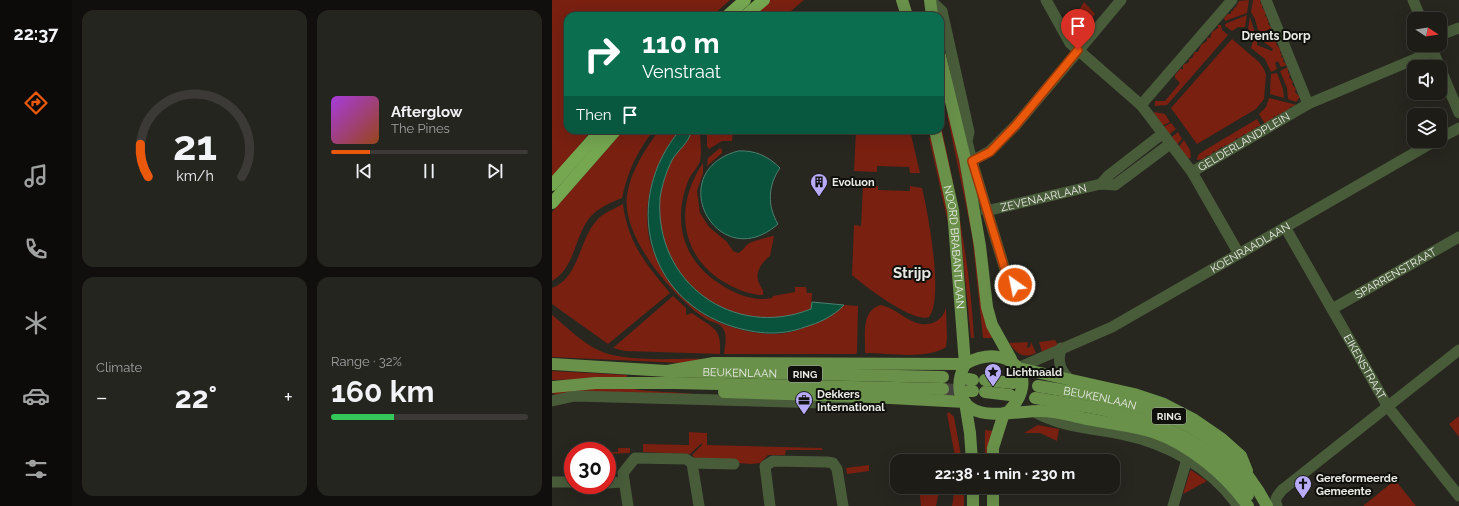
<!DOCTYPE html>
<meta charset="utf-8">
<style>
body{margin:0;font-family:Raleway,sans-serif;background:#252520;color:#f1f3f6;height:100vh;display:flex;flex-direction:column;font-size:15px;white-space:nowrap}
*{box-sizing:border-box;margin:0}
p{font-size:13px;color:#a0a1a1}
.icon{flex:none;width:22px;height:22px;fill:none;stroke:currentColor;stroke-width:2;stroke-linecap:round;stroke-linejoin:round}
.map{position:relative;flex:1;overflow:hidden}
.details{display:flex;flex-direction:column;gap:10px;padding:10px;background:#100f0d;width:480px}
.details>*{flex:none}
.guide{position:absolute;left:12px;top:12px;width:380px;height:122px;border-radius:12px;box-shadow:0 4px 16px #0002,0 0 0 1px #3b3a36;background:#0b6e4f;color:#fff;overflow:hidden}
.needle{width:26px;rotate:102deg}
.fabs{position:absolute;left:855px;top:12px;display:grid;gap:8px}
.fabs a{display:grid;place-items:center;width:40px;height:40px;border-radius:8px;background:#1d1c17;box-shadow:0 4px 16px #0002,0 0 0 1px #3b3a36;font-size:20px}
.speed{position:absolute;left:12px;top:442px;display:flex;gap:8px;font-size:20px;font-weight:700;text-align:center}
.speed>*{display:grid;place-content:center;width:52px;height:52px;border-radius:50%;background:#1d1c17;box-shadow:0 4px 16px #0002,0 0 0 1px #3b3a36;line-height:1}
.speed .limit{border:6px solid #d22;background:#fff;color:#111}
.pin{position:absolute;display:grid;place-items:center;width:34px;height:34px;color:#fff;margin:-41px -17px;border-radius:50% 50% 50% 0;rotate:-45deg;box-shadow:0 0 4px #0007}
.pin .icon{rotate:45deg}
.me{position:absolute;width:44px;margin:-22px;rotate:327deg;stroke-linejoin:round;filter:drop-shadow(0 0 3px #0008)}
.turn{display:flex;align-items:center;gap:14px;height:84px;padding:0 12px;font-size:18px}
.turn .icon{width:52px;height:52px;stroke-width:2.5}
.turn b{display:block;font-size:28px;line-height:34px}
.then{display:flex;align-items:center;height:38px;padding:0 12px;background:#0003;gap:8px;font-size:15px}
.big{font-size:30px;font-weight:700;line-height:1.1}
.details .card{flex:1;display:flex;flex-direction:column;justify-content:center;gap:6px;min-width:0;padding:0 14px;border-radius:12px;background:#252520}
.details .dial{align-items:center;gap:0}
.dial svg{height:104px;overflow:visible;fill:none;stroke:#3b3a36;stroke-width:7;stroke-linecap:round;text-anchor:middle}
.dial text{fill:#f1f3f6;stroke:none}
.song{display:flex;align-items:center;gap:12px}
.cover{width:48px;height:48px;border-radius:6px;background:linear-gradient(135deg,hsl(280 70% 55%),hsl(20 70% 35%))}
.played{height:4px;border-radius:2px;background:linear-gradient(90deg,#ea580c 20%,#3b3a36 20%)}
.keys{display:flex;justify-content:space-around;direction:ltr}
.heat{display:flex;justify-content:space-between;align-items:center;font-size:22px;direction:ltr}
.charge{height:6px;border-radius:3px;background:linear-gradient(90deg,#34c759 32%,#3b3a36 0)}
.details .tiles{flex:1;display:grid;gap:10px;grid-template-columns:repeat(2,1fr)}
.trip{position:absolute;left:338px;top:454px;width:230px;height:40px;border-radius:12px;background:#1d1c17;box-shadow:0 4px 16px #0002,0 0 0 1px #3b3a36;font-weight:700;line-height:40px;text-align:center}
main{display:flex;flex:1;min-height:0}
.tab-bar{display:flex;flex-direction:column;width:72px;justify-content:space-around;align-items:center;background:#0c0b09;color:#a0a1a1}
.tab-bar .icon{width:28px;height:28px}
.tab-bar .current{color:#ea580c}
.tab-bar b{font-size:18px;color:#f1f3f6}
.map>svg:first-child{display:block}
.green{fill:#792011}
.water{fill:#09533d;stroke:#4c806f}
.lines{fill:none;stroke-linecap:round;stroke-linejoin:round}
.major-tunnel{stroke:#44433d;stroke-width:12;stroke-dasharray:12 6;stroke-linecap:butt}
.minor{stroke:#485c3a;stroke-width:11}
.major{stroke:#69914a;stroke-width:12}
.highway{stroke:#75a650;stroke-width:12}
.route-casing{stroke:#983908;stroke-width:10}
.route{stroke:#ea580c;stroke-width:7}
.labels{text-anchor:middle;stroke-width:4;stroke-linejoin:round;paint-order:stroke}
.shield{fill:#0f0f0c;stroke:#a8a8a4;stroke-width:1}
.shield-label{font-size:10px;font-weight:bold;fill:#eaeae5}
.street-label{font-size:11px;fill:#eaeae5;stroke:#0f0f0c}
.poi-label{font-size:11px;font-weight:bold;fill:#eaeae5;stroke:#0f0f0c;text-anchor:start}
.neighbourhood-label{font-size:12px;font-weight:bold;fill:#eaeae5;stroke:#0f0f0c}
.district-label{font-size:15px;font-weight:bold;fill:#eaeae5;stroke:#0f0f0c}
</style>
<main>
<nav class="tab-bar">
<b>22:37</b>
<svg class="icon current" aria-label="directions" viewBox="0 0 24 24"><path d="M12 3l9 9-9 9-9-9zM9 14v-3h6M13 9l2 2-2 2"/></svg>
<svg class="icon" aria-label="music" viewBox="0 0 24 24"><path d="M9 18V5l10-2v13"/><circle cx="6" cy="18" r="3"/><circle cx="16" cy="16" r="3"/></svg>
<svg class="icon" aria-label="phone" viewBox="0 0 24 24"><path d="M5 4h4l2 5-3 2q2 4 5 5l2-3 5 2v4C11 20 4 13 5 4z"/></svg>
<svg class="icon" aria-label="climate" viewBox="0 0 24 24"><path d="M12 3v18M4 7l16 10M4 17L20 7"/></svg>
<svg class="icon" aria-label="car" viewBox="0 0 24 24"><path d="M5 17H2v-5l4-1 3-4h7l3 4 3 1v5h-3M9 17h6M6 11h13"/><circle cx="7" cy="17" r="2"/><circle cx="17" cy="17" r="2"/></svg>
<svg class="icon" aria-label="filters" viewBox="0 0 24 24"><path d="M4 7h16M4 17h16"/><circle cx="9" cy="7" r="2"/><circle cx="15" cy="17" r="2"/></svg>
</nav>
<section class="details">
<div class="tiles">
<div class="card dial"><svg viewBox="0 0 100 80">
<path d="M14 69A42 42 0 1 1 86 69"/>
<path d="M14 69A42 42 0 0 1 8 44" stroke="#ea580c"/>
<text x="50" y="56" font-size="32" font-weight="700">21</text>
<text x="50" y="72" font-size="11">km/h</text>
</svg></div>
<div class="card">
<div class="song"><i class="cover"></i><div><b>Afterglow</b><p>The Pines</p></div></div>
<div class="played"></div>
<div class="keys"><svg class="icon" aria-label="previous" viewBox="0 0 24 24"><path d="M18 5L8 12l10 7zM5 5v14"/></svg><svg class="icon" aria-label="pause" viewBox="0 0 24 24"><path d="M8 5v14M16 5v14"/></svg><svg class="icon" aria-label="next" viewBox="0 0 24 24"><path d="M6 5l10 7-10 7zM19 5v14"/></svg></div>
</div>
<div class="card"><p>Climate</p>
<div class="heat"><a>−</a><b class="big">22°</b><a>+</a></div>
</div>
<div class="card"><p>Range · 32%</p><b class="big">160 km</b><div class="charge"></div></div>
</div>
</section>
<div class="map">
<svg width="907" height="506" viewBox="0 0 907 506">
<rect width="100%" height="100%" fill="#27261f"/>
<g class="green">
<polygon points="0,0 178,0 160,16 16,16 16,130 40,130 0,179"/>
<polygon points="218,0 252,0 233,16 200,16"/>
<polygon points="697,0 695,13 673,21 672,18 676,14 679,14 679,11 681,11 682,8 684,7 687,1"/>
<polygon points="701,0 709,0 708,3 711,4 710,7 714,13 713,16 716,17 715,20 717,21 716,24 720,28 711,32 706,30 703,19 699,12"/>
<polygon points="532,2 543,14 535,24 527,10"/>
<polygon points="695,15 693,27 686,27 680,31 673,26 673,24"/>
<polygon points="698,17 705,39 701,40 700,33 696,29"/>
<polygon points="666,25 669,25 670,30 676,35 615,105 603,106 603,101 613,101 628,83 623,78 623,75 628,69 631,69 631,65 637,62 637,59 640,58 643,52 646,52 649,45 655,41 655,38 658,38 660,32 666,28"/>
<polygon points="721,30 721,36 724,37 723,40 725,41 724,44 729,50 728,53 730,54 729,57 732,58 731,61 735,65 729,67 726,61 723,63 725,69 719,72 713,59 699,48 701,41 705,41 705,45 720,51 721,49 709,40 712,34"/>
<polygon points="680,39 707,62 712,69 714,75 712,99 704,109 645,144 619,108"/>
<polygon points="736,67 736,73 738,74 737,77 741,82 740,84 744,89 743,92 748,97 744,102 736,99 735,88 728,71"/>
<polygon points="725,73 731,89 732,98 718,94 719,74"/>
<polygon points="717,98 745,105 738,107 737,110 734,110 733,112 730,112 729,115 726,114 725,117 722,116 721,119 718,119 718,121 713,124 707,114 714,107"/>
<polygon points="602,112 613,114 618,122 608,127"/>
<polygon points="395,114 399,117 440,338 431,338 420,235"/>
<polygon points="705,119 709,126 704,127 703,130 700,129 699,132 696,132 695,135 692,134 687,139 684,138 683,141 676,145 673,145 672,148 669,147 664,152 661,151 660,155 654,156 653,159 645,160 646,155 653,150"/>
<path d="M388,121C404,193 418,264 422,338H419L409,237L388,130Z"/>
<polygon points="619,123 624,129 615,136 609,128"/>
<path d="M72,130H102C85,151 76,171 70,198C60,202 48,207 40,215C22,234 24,268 0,281V212Z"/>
<path d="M107,130H128C104,159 92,194 96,232C98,249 107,264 118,278C123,285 128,293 134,300C155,323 196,335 226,334C238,333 250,329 261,324C272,318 283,315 292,305L306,306L305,352L304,354H172C173,346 176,334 170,327C167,323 159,322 154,319C146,314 139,308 133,302C108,279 70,232 75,195C79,170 93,150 107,130Z"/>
<path d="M139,130H148C148,139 150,152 148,161C146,167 140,173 137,179C120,220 130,260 168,284C183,294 202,302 220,298L221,296L243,292V287H254L255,293H260L259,309C181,340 101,282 108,198C110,185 114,172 120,160C125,151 139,141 139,130Z"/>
<polygon points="155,130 181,130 180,141 170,141 157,149 155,146"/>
<polygon points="304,130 358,130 368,173 358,173 357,167 325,166 325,172 302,171"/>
<polygon points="626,132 630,139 623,147 617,139"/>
<polygon points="381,137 398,213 397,227 377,138"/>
<polygon points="632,140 638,150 639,158 635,158 625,149"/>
<polygon points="168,148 170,150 170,153 155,166 156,158"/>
<path d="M151,163V173L145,191L148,213L157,227L175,242L181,251L186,253C191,251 192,247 196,244C199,242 219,236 222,236L218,256C211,261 202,272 207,283C209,288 212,289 211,295C197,295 182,288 170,281C127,253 123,204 151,163Z"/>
<path d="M311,186H326V190L358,191V186L370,188C376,212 392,298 377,317C360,323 313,286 300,275L302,225L309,226Z"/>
<path d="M71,204C76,243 94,264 118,293L56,344L0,304V288C28,277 26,241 45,220C51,213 62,209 71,204Z"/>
<path d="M121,296L134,308V315L140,313C160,328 170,327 168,354L73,351L61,348Z"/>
<path d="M329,305C350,310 361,331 383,322C389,319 393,313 394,307L395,338L394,347C375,360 336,353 313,353C314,335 308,311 329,305Z"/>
<path d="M0,315C15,327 29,342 46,350C72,363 122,358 152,359L129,363L0,357Z"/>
<polygon points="503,340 506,345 490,352 487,342"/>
<path d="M476,342L475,348L478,347L479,342L484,353C471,359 465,354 457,343Z"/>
<polygon points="0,371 75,375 75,378 0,380"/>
<path d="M75,388C100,393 124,391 149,395H4L0,393V389Z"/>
<polygon points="397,412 402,417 410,461 404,461 395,414"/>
<polygon points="907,416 907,437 897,424"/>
<polygon points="486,425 507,429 505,441 488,433 472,433"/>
<polygon points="433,430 441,431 437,461 433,461"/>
<polygon points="137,432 155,433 155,445 270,448 270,450 234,450 233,455 216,455 208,463 199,464 145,460 140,455 150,445 150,443 138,454 91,452 91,444 137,445"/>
<polygon points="66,448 78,448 78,453 56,454 56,452 66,452"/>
<polygon points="317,465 317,471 295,474 294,468"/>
<polygon points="639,470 655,481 631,494 638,471"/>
<polygon points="843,480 864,506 811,506"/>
<polygon points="367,487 388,487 384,506 369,506"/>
<polygon points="403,487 412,487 412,506 400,506"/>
</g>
<g class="water">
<path d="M128,130H139C139,141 125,151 120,160C114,172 110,185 108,198C102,282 181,340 259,309L260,302L292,305C282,316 267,323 253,327C229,336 206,334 182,327C93,300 70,199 128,130Z"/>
<path d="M186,151C203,150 216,156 228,168C216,185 215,206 226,224C166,277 109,172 186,151Z"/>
</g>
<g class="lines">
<polyline class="major-tunnel" points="391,389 417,391"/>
<g class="minor">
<polyline points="378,0 390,11 417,132 415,141 420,161 457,283 463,285"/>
<polyline points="494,0 518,43 589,105 640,172 687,254"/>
<polyline points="714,0 756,104"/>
<polyline points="861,0 869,19"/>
<polyline points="888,35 907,28"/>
<polyline points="879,46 907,113"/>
<polyline points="589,105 680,0"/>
<polyline points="888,138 907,128"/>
<polyline points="420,161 438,151 464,125 569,0"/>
<path id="s1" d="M640,172L756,104L882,51"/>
<polyline points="549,184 557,175 610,134"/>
<path id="s2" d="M434,211L549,184L563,185L618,144"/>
<path id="s3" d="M733,227L836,407L907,496"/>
<path id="s4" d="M780,309L907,237"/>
<path d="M509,348C505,363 508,370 519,381"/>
<path id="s5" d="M466,368L560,327L883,141"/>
<polyline points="0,401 23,396 273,403 290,403 301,396"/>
<path d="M481,411C508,427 538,428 569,434C614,443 659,467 686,506"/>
<polyline points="140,463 147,506"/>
<polyline points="0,482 21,482"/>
<polyline points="55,483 72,482"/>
<polyline points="76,506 71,473 83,458 134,459 140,463 182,464"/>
<polyline points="218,506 213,466 221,461 275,462 281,463 285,469 291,506"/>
<polyline points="621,506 635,459"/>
<path d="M725,506C722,499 725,496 730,490L907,350"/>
</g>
<g class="major">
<polyline points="350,0 355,16"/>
<polyline points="378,0 380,16"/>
<polyline points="388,56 413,159 428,246 435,307 440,325 459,359"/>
<path id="s6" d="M383,130L401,210L413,364"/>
<path id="s7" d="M0,364L115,371L391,377"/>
<path d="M413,364C406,378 403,398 419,408C434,419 469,411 488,411C506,411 524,417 541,420C561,424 582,426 601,432C637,444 674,475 696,506"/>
<polyline points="466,368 582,394 612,404 641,419 670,439 689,456 695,471"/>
<path d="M115,371L162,363L413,364C457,340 491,377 456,412"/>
<polyline points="416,379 421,380"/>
<polyline points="433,380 461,383"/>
<path id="s8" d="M486,386C578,402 667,413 715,506"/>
<polyline points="0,387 44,383 123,383 391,389"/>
<polyline points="417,391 421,391"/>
<polyline points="172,392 301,396 413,402"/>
<polyline points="433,392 458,395"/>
<path d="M483,398C559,410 651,422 696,495"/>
<polyline points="413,402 418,433 420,461"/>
<polyline points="441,461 441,448 452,413"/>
<polyline points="421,487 421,506"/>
<polyline points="441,487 441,506"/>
</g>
<g class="highway">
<polyline points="175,16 193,0"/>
<polyline points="193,16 212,0"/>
<polyline points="0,185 49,130"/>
<polyline points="0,203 64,130"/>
</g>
</g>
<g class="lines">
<defs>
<polyline id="route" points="463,285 457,283 420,161 438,152 464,125 526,50"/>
</defs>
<use href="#route" class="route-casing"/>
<use href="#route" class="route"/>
</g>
<defs>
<symbol id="building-pin" viewBox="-11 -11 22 30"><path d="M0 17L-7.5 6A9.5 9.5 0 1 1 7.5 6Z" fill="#b8abf7" stroke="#0f0f0c"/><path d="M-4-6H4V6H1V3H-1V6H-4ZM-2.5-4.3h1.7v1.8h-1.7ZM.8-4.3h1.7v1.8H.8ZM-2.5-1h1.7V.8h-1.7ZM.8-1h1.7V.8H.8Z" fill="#111"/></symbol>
<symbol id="sight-pin" viewBox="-11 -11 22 30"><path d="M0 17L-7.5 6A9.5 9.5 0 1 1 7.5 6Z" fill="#b8abf7" stroke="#0f0f0c"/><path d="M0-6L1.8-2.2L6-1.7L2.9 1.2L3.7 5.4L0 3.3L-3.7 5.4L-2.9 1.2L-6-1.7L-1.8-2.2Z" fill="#111"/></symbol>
<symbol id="office-pin" viewBox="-11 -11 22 30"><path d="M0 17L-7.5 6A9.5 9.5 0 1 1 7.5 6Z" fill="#b8abf7" stroke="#0f0f0c"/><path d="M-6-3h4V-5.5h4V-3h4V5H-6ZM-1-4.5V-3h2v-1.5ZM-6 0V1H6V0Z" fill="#111"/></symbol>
<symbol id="church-pin" viewBox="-11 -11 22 30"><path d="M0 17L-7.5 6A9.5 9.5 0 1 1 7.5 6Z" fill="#b8abf7" stroke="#0f0f0c"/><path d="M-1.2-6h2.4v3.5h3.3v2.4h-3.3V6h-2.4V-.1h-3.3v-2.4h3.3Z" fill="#111"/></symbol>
</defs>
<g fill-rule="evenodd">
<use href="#building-pin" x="257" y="172" width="20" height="27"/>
<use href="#sight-pin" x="431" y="362" width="20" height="27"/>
<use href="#office-pin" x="242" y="390" width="20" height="27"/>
<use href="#church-pin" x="741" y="474" width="20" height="27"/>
</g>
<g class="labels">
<g class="shield">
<rect x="236" y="366" width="34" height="16" rx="3"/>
<rect x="600" y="408" width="34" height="16" rx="3"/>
</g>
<g class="shield-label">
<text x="253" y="378">RING</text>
<text x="617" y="420">RING</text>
</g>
<g class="street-label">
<text dy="4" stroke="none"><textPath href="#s1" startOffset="60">GELDERLANDPLEIN</textPath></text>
<text dy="4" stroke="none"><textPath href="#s2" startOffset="59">ZEVENAARLAAN</textPath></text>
<text dy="4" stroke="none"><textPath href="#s6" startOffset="119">NOORD BRABANTLAAN</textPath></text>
<text dy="4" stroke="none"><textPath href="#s5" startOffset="262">KOENRAADLAAN</textPath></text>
<text dy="4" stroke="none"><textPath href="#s4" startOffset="73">SPARRENSTRAAT</textPath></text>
<text dy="4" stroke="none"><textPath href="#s3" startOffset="161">EIKENSTRAAT</textPath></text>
<text dy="4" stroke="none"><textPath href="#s7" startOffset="188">BEUKENLAAN</textPath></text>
<text dy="4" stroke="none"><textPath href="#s8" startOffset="63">BEUKENLAAN</textPath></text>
</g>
<g class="poi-label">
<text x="280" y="186">Evoluon</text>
<text x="454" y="376">Lichtnaald</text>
<text x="265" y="398">Dekkers<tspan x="265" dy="13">International</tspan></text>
<text x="764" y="482">Gereformeerde<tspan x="764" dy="13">Gemeente</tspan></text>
</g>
<g class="neighbourhood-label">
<text x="724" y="40">Drents Dorp</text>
</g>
<g class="district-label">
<text x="360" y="278">Strijp</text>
</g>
</g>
</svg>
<div class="fabs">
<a><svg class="needle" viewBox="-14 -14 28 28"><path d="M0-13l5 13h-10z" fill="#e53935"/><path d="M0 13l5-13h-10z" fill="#a0a1a1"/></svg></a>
<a><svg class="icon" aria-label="sound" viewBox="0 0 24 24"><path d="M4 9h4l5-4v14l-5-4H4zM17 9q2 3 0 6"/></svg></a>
<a><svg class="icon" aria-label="layers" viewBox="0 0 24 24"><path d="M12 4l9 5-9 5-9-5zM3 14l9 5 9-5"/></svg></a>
</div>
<div class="speed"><div class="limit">30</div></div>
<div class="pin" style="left:526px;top:50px;background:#d93025"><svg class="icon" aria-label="arrive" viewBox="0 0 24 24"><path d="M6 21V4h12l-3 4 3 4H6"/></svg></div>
<svg class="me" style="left:463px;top:285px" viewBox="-20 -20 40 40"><circle r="17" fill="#ea580c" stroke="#fff" stroke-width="3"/><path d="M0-11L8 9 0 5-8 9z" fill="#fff"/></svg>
<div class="trip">22:38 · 1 min · 230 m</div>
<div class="guide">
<div class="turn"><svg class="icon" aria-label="right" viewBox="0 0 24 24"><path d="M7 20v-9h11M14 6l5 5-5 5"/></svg><div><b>110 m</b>Venstraat</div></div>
<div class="then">Then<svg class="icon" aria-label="arrive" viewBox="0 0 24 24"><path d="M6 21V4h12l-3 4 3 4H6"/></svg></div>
</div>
</div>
</main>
